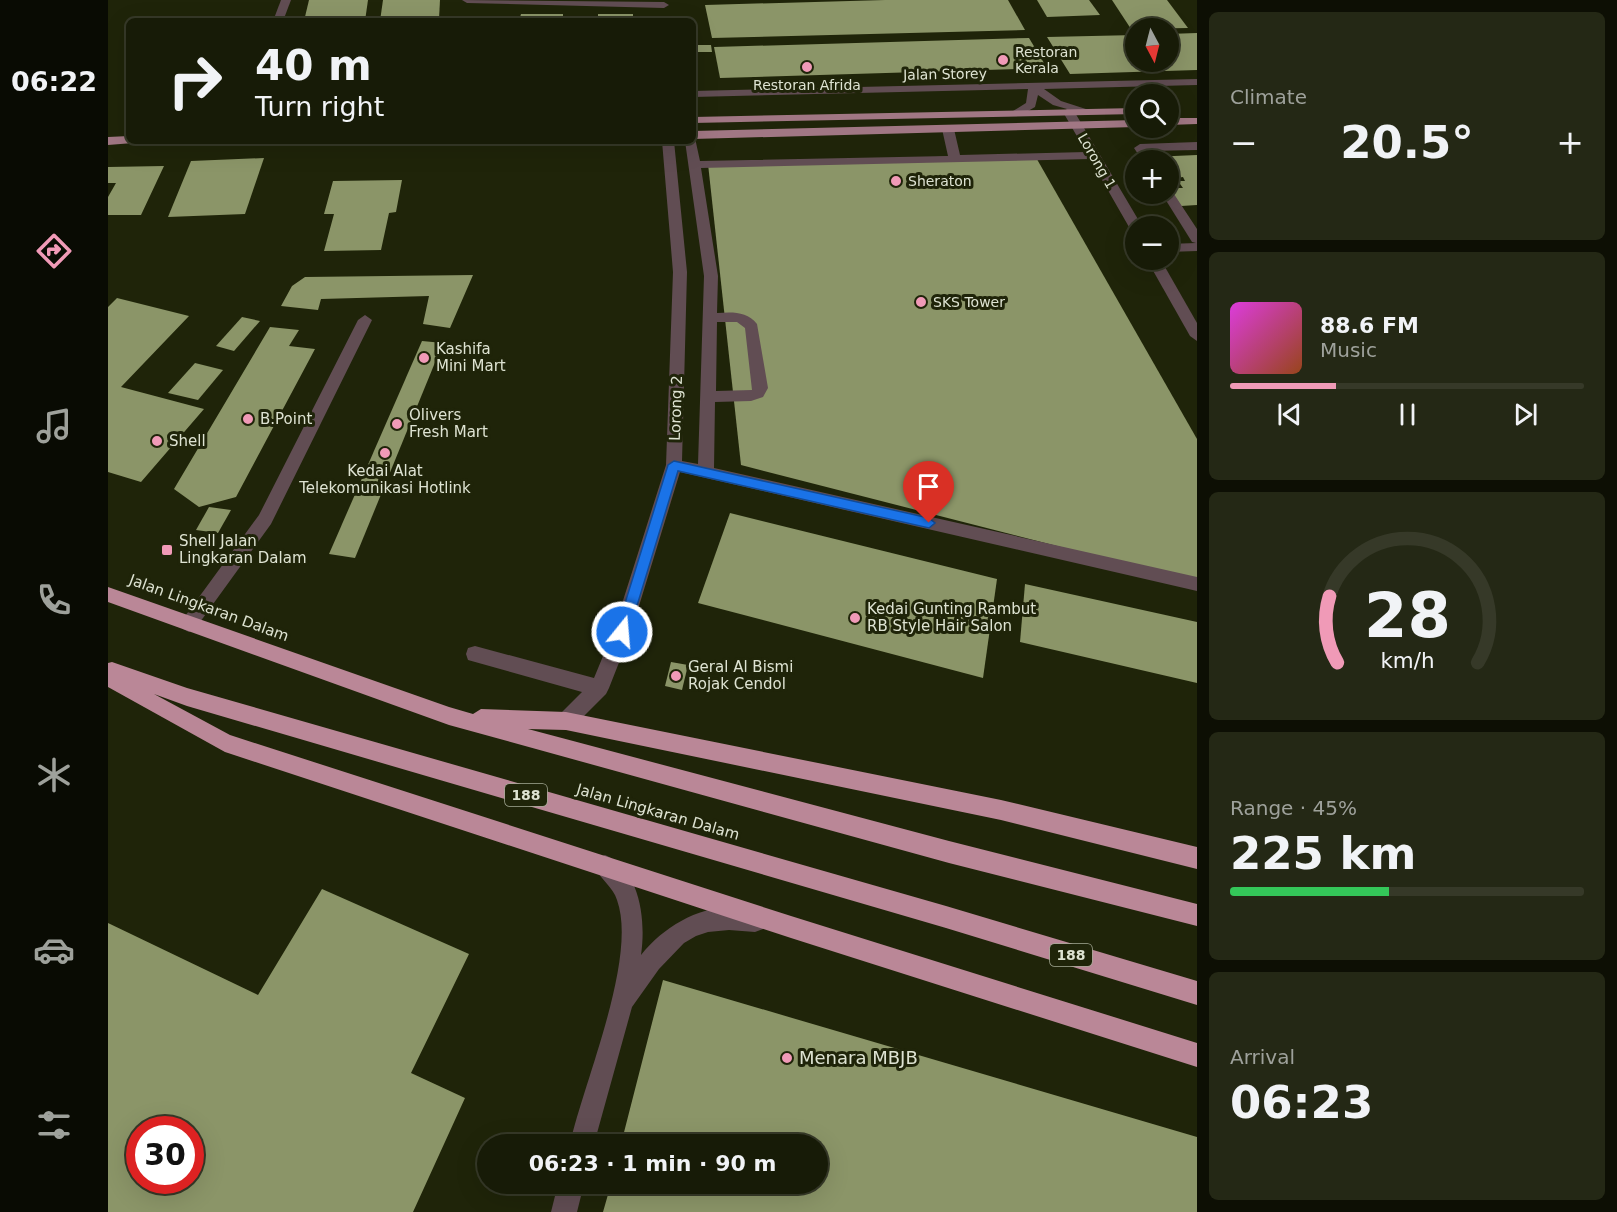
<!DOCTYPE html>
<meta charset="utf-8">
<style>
body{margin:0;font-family:"DejaVu Sans",sans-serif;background:#242815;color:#f1f3f6;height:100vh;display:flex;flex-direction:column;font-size:22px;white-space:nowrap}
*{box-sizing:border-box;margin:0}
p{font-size:20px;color:#9ea19b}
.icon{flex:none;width:33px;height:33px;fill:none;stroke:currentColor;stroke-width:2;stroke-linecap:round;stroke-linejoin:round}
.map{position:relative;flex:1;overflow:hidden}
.panel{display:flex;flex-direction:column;gap:12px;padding:12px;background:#0d0f04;width:420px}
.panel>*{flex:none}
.hud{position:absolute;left:18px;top:18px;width:570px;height:126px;border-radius:9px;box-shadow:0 6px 24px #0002,0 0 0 2px #363928;background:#171b07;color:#f1f3f6;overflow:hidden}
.needle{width:39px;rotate:173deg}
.buttons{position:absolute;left:1017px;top:18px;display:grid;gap:12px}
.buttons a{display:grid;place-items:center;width:54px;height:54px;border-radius:50%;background:#171b07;box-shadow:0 6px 24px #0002,0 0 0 2px #363928;font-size:30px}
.speed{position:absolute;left:18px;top:1116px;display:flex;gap:12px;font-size:30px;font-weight:700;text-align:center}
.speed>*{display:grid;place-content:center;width:78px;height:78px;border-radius:50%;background:#171b07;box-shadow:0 6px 24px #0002,0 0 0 2px #363928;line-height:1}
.speed .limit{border:9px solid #d22;background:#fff;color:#111}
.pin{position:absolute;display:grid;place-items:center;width:51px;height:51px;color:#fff;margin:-62px -26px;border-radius:50% 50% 50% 0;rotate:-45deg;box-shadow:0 0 6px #0007}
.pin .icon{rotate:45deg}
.me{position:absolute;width:66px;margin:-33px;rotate:17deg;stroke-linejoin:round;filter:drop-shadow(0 0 4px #0008)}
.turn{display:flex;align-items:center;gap:21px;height:126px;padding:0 30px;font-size:27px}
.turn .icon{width:78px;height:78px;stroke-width:2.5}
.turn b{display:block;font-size:42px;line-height:51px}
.big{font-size:45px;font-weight:800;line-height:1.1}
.panel .widget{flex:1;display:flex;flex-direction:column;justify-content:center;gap:9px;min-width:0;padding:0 21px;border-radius:9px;background:#242815}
.panel .dial{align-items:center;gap:0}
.dial svg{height:156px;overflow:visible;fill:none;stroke:#363928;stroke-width:7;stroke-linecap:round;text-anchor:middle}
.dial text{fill:#f1f3f6;stroke:none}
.song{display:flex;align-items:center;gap:18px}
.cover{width:72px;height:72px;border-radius:9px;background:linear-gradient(135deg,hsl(300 70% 55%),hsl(20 70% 35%))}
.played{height:6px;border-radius:3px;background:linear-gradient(90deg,#f09ab7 30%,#363928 30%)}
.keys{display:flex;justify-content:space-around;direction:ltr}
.heat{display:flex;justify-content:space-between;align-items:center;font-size:33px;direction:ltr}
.charge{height:9px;border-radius:4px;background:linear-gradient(90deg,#34c759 45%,#363928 0)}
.trip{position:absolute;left:369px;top:1134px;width:351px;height:60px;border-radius:30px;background:#171b07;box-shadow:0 6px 24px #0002,0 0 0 2px #363928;font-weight:800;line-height:60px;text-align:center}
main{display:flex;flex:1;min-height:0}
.menu{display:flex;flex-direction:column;width:108px;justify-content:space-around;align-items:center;background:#090b03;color:#9ea19b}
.menu .icon{width:42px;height:42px}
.menu .active{color:#f09ab7}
.menu b{font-size:27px;color:#f1f3f6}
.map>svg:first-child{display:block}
.building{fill:#8b9568;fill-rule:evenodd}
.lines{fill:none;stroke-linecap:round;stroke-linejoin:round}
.minor{fill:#614d53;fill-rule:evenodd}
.major{fill:#a17784;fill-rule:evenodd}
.highway{fill:#ba8797;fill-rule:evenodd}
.route{fill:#1a73e8;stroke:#114b97;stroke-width:1.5}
.poi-dot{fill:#f09ab7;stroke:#1f2409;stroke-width:2}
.labels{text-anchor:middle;stroke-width:6;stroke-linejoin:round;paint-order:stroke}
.far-poi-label{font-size:14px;fill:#dee3d2;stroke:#1f2409;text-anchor:start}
.far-street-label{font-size:14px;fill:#dee3d2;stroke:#1f2409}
.shield{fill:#1f2409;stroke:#a5aa96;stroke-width:1.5}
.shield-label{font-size:14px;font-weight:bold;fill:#dee3d2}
.poi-label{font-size:15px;fill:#dee3d2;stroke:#1f2409;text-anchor:start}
.street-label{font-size:15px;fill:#dee3d2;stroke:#1f2409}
.near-poi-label{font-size:18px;fill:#dee3d2;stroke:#1f2409;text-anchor:start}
</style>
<main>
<nav class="menu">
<b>06:22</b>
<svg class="icon active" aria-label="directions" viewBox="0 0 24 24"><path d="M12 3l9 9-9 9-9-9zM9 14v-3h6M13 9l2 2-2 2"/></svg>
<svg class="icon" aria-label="music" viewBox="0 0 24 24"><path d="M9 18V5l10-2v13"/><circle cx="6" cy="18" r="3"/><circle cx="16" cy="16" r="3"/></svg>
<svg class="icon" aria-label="phone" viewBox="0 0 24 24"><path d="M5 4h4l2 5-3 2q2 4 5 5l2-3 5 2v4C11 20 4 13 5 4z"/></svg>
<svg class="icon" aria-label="climate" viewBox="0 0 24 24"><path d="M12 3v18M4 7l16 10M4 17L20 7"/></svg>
<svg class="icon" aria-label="car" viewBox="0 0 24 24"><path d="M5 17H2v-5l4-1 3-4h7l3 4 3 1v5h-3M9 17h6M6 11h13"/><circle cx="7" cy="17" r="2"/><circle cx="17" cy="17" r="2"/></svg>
<svg class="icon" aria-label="filters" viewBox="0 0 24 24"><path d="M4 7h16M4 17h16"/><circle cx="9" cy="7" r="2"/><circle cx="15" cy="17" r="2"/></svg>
</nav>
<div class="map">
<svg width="1089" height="1212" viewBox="0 0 1089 1212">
<rect width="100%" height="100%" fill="#1f2409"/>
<g class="building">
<polygon points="201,0 260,0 257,21 196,21"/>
<polygon points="275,0 332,0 331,19 272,21"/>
<polygon points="777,0 900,0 917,30 604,38 597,5"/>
<polygon points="929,0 981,0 992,15 939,17"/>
<polygon points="1004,0 1059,0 1080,28 1023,29"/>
<polygon points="413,14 455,14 455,21 411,21"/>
<polygon points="490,14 525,14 525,21 477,21 477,19 490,19"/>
<polygon points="348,18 398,18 397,21 348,21"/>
<polygon points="1089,33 1089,70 962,74 939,37 1028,35 1028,62 1060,62 1060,34"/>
<polygon points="921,38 939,68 612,78 606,47"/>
<polygon points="588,45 603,45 604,52 588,52"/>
<polygon points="926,154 1089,439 1089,582 633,465 600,164"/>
<polygon points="1089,155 1089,205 1073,206 1061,188 1075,188 1070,181 1077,181 1075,177 1068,178 1064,171 1060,172 1060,160 1046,160 1043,157"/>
<polygon points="156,158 137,214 60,217 83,161"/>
<polygon points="56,166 33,215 0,215 0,197 8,183 0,183 0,167"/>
<polygon points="294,180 288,212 281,213 273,250 216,251 226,214 216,214 225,181"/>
<polygon points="365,275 342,328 315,324 321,296 213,299 210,310 173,306 184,286 197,277"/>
<polygon points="9,298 81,316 13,387 96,409 33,482 0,472 0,307"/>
<polygon points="134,317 152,321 126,351 108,346"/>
<polygon points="162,327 191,330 181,346 207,349 128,497 91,507 66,489"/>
<polygon points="314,341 335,343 247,558 221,554"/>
<polygon points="87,363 115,370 90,400 60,393"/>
<polygon points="101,507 123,510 110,533 88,530"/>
<polygon points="622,513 889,579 875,678 590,603"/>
<polygon points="917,584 1089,622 1089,683 912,642"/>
<polygon points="563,662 580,665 574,690 557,686"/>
<path d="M214,889L361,954L303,1073L357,1098L305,1212H0V923L150,995ZM32,1130H82V1180H32Z"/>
<polygon points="555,980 1089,1137 1089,1212 495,1212 503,1184 710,1184 710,1144 513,1144"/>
</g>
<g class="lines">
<g class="minor">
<polygon points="173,0 183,0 175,21 165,21"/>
<polygon points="354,0 556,2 561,5 556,8 359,3"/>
<path d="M1089,79V85L936,89L953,101L981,110L975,113L966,111L1034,226H1028V231L1021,227L982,159L593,168L610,276L609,313C624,312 639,311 649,324L660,388L655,397L643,401L607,402L606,468L1089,577V591L572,472L523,632L501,688L498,694L465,727L458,730L451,727L448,721L451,715L474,692L360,660L358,654L360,648L367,646L486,678L505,632L558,465L565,272L554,141H566L579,272L574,461L590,464L596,276L577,141H585V138H587L592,161L840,156L834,129L840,125L846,129L852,155L978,152L955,112L959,109L945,105L930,95L927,107L913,115H905V111L918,103L920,89L585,97V91ZM609,322H629L637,328L644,390L608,391Z"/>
<polygon points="1089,142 1089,150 1040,151 1046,160 1034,160 1026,148 1032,144"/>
<polygon points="1060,190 1064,191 1089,229 1089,251 1060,252 1060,244 1088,243 1084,242 1054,194 1060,194"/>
<polygon points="1039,260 1053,260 1089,323 1089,341 1082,336"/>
<polygon points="257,315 264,320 163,524 87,629 81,632 75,629 72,624 75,619 151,515 250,320"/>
<path d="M497,855C533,870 538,922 533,955C561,920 610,895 655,913L658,921L655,929L647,932L621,930L600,932L588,936L576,943L551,969L524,1007L486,1144H462C475,1084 530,958 509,900C505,887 492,879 486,866L489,858Z"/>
<polygon points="450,1184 476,1184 469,1212 443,1212"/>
</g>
<g class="major">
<polygon points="1028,108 1028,114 585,123 585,117"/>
<polygon points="1060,118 1089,118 1089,124 1060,125"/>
<polygon points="1028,120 1028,127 585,139 585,131"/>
<polygon points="21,136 21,141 26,141 25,143 0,145 0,137"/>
</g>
<g class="highway">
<polygon points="0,587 341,707 365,714 373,709 458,712 893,800 1089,847 1089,869 893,820 458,730 420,729 841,841 1089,904 1089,926 841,863 341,725 0,602"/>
<polygon points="4,662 79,688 838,906 1089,981 1089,1005 838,928 79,706 46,694 122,735 683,916 1089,1043 1089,1067 683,938 117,752 0,687 0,663"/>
</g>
</g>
<polygon class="route" points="566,461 821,518 827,523 821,528 570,471 521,632 519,636 510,636 508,632 560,465"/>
<g class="poi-dot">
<circle cx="895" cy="60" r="6"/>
<circle cx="699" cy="67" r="6"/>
<circle cx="788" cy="181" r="6"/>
<circle cx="813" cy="302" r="6"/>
<circle cx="316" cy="358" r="6"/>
<circle cx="140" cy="419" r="6"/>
<circle cx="289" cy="424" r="6"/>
<circle cx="49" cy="441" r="6"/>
<circle cx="277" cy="453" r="6"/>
<rect x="53" y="544" width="12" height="12" rx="3"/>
<circle cx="747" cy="618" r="6"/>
<circle cx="568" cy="676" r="6"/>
<circle cx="679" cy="1058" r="6"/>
</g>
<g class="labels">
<g class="far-poi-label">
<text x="907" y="57">Restoran<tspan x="907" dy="16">Kerala</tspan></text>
<text x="699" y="90" text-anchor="middle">Restoran Afrida</text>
<text x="800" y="186">Sheraton</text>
<text x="825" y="307">SKS Tower</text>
</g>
<g class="far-street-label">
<text transform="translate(837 74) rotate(-1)" y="5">Jalan Storey</text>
<text transform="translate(989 161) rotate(60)" y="5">Lorong 1</text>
</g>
<g class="shield">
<rect x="397" y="784" width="42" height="22" rx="4.5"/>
<rect x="942" y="944" width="42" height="22" rx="4.5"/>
</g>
<g class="shield-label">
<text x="418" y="800">188</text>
<text x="963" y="960">188</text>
</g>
<g class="poi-label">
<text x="328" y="354">Kashifa<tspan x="328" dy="17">Mini Mart</tspan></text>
<text x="301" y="420">Olivers<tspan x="301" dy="17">Fresh Mart</tspan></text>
<text x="152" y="424">B.Point</text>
<text x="61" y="446">Shell</text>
<text x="277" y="476" text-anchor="middle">Kedai Alat<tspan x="277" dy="17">Telekomunikasi Hotlink</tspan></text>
<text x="71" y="546">Shell Jalan<tspan x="71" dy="17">Lingkaran Dalam</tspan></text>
<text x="759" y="614">Kedai Gunting Rambut<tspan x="759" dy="17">RB Style Hair Salon</tspan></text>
<text x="580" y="672">Geral Al Bismi<tspan x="580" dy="17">Rojak Cendol</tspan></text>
</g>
<g class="street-label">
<text transform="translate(568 408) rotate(-88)" y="5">Lorong 2</text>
<text transform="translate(101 608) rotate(20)" y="5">Jalan Lingkaran Dalam</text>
<text transform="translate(550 812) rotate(16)" y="5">Jalan Lingkaran Dalam</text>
</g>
<g class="near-poi-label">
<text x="691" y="1064">Menara MBJB</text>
</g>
</g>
</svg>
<div class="buttons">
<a><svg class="needle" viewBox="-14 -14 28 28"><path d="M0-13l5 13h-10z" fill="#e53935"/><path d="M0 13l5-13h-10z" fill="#9ea19b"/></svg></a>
<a><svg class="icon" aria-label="search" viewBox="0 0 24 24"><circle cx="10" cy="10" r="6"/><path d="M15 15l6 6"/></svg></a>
<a>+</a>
<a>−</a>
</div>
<div class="speed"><div class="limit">30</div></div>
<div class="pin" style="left:821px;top:523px;background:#d93025"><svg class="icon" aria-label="arrive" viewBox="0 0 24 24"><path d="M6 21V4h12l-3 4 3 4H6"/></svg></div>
<svg class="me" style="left:514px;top:632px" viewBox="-20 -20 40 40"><circle r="17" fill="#1a73e8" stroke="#fff" stroke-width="3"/><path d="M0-11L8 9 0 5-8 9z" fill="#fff"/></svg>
<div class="trip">06:23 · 1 min · 90 m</div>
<div class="hud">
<div class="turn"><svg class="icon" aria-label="right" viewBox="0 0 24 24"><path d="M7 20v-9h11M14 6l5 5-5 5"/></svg><div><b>40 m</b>Turn right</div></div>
</div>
</div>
<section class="panel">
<div class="widget"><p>Climate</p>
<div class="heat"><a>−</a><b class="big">20.5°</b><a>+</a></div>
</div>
<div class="widget">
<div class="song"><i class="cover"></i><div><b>88.6 FM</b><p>Music</p></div></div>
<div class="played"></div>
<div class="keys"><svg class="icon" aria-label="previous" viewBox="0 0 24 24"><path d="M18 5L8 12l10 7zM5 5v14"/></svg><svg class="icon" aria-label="pause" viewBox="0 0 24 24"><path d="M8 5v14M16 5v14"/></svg><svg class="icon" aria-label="next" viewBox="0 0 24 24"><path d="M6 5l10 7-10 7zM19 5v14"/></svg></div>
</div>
<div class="widget dial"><svg viewBox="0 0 100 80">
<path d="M14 69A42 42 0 1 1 86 69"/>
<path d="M14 69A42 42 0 0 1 10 35" stroke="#f09ab7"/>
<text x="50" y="56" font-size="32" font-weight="700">28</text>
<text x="50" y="72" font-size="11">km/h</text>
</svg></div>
<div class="widget"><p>Range · 45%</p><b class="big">225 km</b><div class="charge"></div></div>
<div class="widget"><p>Arrival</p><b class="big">06:23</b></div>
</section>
</main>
